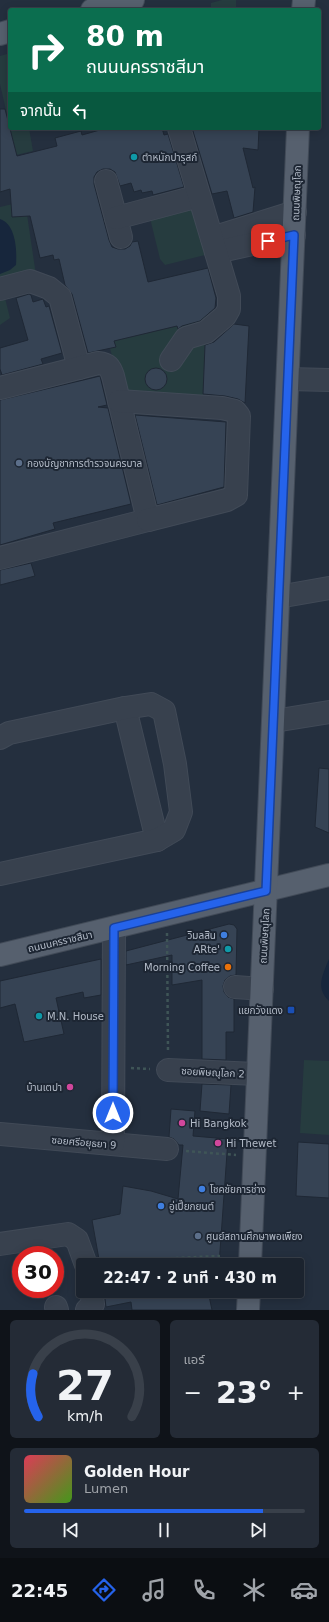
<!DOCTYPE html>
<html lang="th">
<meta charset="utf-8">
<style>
body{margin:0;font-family:"DejaVu Sans","Noto Sans Thai",sans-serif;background:#242b36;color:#f1f3f6;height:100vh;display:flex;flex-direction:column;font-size:15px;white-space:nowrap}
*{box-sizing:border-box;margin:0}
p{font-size:13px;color:#a0a4aa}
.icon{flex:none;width:22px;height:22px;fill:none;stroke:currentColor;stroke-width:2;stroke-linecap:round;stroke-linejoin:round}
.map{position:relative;height:1310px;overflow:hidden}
.panel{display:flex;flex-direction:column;gap:10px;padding:10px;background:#0f1319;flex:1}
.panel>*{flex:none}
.top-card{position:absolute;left:8px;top:8px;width:313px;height:122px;border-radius:4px;box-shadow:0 2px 10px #0003,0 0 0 1px #39404a;background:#0b6e4f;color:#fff;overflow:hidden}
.speed{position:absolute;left:12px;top:1246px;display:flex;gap:8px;font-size:20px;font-weight:700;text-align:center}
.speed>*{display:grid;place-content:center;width:52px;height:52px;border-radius:50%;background:#1b232e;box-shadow:0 2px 10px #0003,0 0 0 1px #39404a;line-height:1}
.speed .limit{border:6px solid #d22;background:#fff;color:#111}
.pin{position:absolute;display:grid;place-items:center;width:34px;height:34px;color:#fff;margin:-17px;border-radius:8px;box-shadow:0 2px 6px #0006}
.me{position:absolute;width:44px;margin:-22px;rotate:0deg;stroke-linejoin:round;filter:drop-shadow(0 0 3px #0008)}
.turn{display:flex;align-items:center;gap:14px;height:84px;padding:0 12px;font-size:18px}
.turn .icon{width:52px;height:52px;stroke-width:2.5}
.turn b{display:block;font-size:28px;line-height:34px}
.then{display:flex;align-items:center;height:38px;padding:0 12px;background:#0003;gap:8px;font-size:15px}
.big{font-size:30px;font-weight:700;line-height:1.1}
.panel .widget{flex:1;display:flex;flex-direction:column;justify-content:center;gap:6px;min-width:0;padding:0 14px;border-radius:6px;background:#242b36}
.panel .dial{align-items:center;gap:0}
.dial svg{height:104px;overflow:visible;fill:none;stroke:#39404a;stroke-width:7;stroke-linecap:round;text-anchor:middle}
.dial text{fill:#f1f3f6;stroke:none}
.song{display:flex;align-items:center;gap:12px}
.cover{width:48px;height:48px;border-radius:6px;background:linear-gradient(135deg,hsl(350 70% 55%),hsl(100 70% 35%))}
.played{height:4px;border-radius:2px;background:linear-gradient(90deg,#2563eb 85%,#39404a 85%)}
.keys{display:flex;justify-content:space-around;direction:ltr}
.heat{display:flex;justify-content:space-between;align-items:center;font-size:22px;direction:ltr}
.panel .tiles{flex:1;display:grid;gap:10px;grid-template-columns:1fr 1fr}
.widget:last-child{grid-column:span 2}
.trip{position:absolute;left:76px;top:1258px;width:228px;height:40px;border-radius:4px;background:#1b232e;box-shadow:0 2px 10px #0003,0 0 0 1px #39404a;font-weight:700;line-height:40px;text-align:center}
.tabs{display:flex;height:64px;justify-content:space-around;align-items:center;background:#0b0e12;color:#a0a4aa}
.tabs .icon{width:28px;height:28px}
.tabs .active{color:#2563eb}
.tabs b{font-size:18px;color:#f1f3f6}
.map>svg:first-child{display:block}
.green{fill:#263c3f}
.water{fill:#17263c}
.building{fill:#364354;stroke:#1f2835}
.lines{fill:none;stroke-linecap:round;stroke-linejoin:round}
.minor-casing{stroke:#414a57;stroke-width:24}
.major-casing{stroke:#414a57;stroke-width:24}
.path{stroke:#3f5557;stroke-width:2.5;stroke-dasharray:3 3;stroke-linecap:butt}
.minor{stroke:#38414e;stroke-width:22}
.major{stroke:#56606e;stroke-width:22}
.route-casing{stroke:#184099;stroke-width:10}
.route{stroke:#2563eb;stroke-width:7}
.culture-dot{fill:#0f9aa8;stroke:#1d2633;stroke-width:1.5}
.service-dot{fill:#5c6f8a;stroke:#1d2633;stroke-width:1.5}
.shop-dot{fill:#3f7fe0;stroke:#1d2633;stroke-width:1.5}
.food-dot{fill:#e8710a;stroke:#1d2633;stroke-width:1.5}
.transit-dot{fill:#1a4fb4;stroke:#1d2633;stroke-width:1.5}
.hotel-dot{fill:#d1479c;stroke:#1d2633;stroke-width:1.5}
.labels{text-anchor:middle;stroke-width:4;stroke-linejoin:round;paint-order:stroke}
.poi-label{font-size:10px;fill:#b4bcc9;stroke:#1d2633;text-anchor:start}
.street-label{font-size:10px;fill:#b4bcc9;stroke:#1d2633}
</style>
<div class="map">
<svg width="329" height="1310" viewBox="0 0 329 1310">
<rect width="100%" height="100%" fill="#242f3e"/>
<g class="green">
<polygon points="222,0 236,0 236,10 211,10 211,3"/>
<polygon points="10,53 10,128 0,84 0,56"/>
<polygon points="10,128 29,128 33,151 16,155"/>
<polygon points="25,201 36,275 0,284 0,207"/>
<polygon points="196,207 209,254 165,265 160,259 150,218"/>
<polygon points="4,294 10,318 0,325 0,295"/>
<polygon points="209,312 203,400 122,391 107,338"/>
<polygon points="304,1060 329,1061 329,1135 300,1133"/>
</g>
<g class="water">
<path d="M0,219C16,224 17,251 16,265L10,270L0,274Z"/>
<path d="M329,959V1001C315,988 323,974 329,959Z"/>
</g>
<g class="building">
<polygon points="0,109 5,109 17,156 57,146 55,138 81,131 82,135 107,128 162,128 164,135 168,134 184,187 153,195 152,191 142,193 141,190 134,192 131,183 120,186 115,172 110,169 103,169 97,172 94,177 94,184 109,240 112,247 118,249 125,249 130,246 132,242 138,241 148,282 208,268 216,298 215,308 200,321 182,326 178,329 177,326 114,341 116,347 88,353 72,294 65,285 59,259 54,260 53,255 40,258 30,216 12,217 10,189 0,192"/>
<polygon points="192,128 259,128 258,150 243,148 253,188 255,187 253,212 234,218 227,191 212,194"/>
<polygon points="29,294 31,295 33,302 43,299 46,307 49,306 62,353 41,359 43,364 2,375 0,369 0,348 28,340 16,298"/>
<polygon points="234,324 249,326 245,403 238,399 225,396 203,394 205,345 214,342"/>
<circle cx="156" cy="379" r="11"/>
<polygon points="100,376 107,405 98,407 108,408 131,504 53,523 55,529 0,545 0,400"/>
<polygon points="135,415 226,422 224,487 157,505"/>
<polygon points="31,563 35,576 0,585 0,570"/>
<polygon points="319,768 329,769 329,833 315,827"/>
<polygon points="229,924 234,925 237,929 236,975 230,976 225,980 223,986 224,992 228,997 234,999 234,1032 226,1032 226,1060 202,1059 202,980 172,985 172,955 126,965 126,951"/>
<polygon points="101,959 101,995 84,998 83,992 56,998 64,1034 24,1042 15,1004 0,1008 0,981"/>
<polygon points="202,1084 231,1085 229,1114 200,1111"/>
<polygon points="171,1109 195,1111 193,1136 228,1139 219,1265 100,1265 92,1220 120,1214 123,1186 151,1191 178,1199 183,1145 179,1145 174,1139 169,1137"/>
<polygon points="298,1142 329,1144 329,1198 296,1196"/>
<polygon points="104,1291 208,1291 212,1310 132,1310 131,1302 106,1307"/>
</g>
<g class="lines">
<defs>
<g id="minor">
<polyline points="106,181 121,237"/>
<polyline points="116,218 199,196"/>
<polyline points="212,238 295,212"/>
<polyline points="216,252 294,235"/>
<polyline points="0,289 30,281 49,288 60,297 79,368"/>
<polyline points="171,360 186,338 206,332 225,316 229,309 229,296 179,128"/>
<polyline points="288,379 329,380"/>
<path d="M0,388L98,363C108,364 110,367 113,376L148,520L0,558"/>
<polyline points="119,401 222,408 235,411 239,416 236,495 227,500 148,520"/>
<polyline points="278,597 329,588"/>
<polyline points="125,708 157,840"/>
<polyline points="274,721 329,712"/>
<polyline points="0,738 9,733 125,708 151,704 164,711 175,764 181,812 174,830 157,840 0,874"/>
<polyline points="235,987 262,989"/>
<polyline points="168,1070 258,1074"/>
<polyline points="0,1134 167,1149"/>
<polyline points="113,1144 114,928"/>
<polyline points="0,1244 68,1234 77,1240 86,1265"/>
<polyline points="56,1307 57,1310"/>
<polyline points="87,1310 93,1304 91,1291"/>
</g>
<g id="major">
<polyline points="92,10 133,0"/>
<polyline points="303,10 304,0"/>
<polyline points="0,34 10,31"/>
<polyline points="0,955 329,875"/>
<polyline points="250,1265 298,128"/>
<polyline points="248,1310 249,1291"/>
</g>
</defs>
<use href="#minor" class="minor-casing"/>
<use href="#major" class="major-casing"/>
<g class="path">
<polyline points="167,933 168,1052"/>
<polyline points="131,1068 150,1069"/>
<polyline points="186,1151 236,1155"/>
<polyline points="122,1265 173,1258 220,1256"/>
</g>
<use href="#minor" class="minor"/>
<use href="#major" class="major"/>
</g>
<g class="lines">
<defs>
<polyline id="route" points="113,1113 114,928 266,891 294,235 268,241"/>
</defs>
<use href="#route" class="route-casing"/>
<use href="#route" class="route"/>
</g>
<g class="culture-dot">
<circle cx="134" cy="157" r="4"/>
<circle cx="228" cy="949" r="4"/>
<circle cx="39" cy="1016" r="4"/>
</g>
<g class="service-dot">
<circle cx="19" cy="463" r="4"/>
<circle cx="198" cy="1236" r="4"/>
</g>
<g class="shop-dot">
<circle cx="224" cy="935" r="4"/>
<circle cx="202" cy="1189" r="4"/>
<circle cx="161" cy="1206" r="4"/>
</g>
<circle class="food-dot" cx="228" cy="967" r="4"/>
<rect class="transit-dot" x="287" y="1006" width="8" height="8" rx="2"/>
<g class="hotel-dot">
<circle cx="70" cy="1087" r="4"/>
<circle cx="182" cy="1123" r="4"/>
<circle cx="218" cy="1143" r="4"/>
</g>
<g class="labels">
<g class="poi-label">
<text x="142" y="161">ตำหนักปารุสก์</text>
<text x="27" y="467">กองบัญชาการตำรวจนครบาล</text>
<text x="216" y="939" text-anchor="end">วิมลสิน</text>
<text x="220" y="953" text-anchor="end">ARte'</text>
<text x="220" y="971" text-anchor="end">Morning Coffee</text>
<text x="283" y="1014" text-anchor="end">แยกวังแดง</text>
<text x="47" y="1020">M.N. House</text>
<text x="62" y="1091" text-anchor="end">บ้านเตปา</text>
<text x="190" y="1127">Hi Bangkok</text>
<text x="226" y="1147">Hi Thewet</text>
<text x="210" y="1193">โชคชัยการช่าง</text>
<text x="169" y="1210">อู่เปี๊ยกยนต์</text>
<text x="206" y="1240">ศูนย์สถานศึกษาพอเพียง</text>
</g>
<g class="street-label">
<text transform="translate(296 193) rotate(-88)" y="4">ถนนพิษณุโลก</text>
<text transform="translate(264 936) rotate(-87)" y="4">ถนนพิษณุโลก</text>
<text transform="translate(60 941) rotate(-13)" y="4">ถนนนครราชสีมา</text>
<text transform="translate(213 1072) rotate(3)" y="4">ซอยพิษณุโลก 2</text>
<text transform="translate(84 1142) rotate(5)" y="4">ซอยศรีอยุธยา 9</text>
</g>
</g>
</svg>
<div class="speed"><div class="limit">30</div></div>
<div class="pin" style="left:268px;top:241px;background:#d93025"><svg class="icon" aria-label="arrive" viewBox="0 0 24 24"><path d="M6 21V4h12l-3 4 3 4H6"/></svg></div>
<svg class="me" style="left:113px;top:1113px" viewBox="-20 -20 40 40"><circle r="17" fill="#2563eb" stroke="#fff" stroke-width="3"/><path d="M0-11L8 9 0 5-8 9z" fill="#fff"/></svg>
<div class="trip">22:47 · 2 นาที · 430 m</div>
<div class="top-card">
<div class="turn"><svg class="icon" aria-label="right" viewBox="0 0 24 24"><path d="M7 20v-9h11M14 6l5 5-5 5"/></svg><div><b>80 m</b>ถนนนครราชสีมา</div></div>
<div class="then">จากนั้น<svg class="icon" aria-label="left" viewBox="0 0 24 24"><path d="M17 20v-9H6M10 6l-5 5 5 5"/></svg></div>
</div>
</div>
<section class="panel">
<div class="tiles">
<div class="widget dial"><svg viewBox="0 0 100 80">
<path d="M14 69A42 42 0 1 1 86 69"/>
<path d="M14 69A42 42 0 0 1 10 36" stroke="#2563eb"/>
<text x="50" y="56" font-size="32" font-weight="700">27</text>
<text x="50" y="72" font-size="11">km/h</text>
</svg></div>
<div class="widget"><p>แอร์</p>
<div class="heat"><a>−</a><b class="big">23°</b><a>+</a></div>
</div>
<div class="widget">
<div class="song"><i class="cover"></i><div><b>Golden Hour</b><p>Lumen</p></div></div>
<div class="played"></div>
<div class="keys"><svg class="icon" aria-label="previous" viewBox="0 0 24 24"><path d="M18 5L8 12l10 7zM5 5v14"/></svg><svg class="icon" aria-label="pause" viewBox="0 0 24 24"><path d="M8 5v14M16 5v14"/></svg><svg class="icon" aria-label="next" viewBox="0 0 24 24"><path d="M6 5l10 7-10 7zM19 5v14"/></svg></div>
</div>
</div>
</section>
<nav class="tabs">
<b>22:45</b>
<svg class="icon active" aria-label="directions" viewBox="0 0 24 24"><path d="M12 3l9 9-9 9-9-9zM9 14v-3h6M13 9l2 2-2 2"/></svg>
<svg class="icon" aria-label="music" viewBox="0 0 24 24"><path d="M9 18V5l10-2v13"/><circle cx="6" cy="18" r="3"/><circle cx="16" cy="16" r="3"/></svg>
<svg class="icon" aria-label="phone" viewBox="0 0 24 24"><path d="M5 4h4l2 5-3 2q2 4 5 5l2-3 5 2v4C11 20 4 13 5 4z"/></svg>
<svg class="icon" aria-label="climate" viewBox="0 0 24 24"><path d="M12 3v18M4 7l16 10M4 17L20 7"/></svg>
<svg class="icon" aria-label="car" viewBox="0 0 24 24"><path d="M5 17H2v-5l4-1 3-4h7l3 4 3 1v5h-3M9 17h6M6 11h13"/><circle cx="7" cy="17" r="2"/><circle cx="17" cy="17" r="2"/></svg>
</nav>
